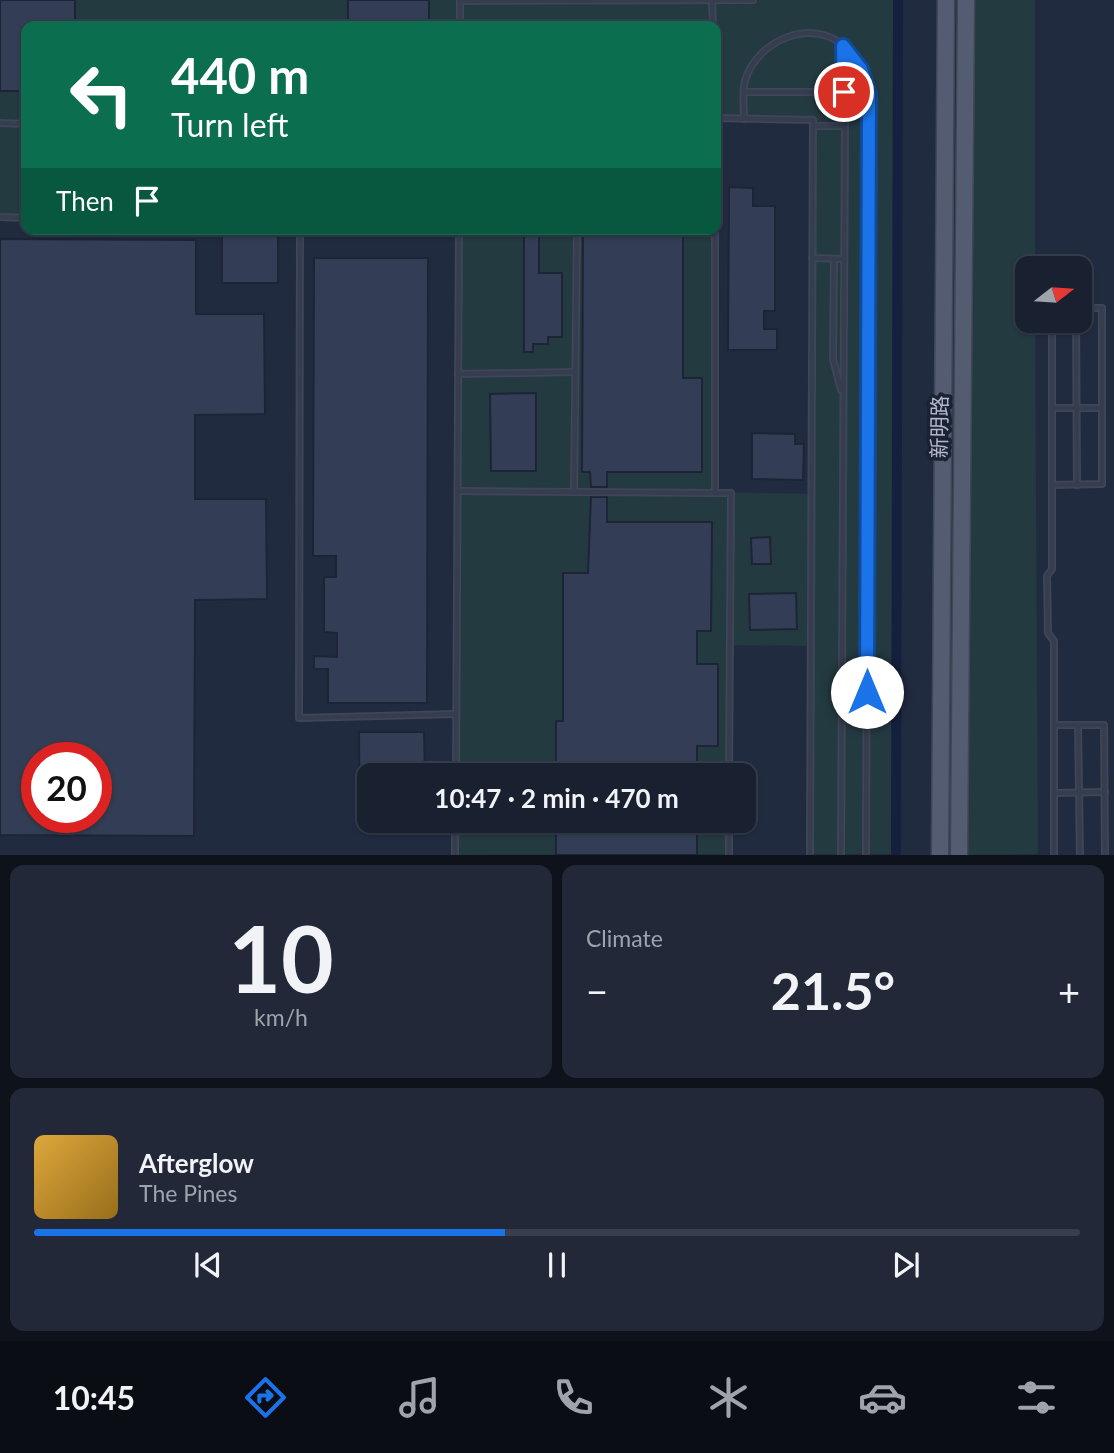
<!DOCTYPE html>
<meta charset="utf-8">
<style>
body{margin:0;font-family:Lato,"Noto Sans SC",sans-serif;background:#222838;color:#f1f3f6;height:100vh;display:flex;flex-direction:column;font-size:26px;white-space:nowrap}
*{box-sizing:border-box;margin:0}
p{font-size:23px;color:#9fa3ab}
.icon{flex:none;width:38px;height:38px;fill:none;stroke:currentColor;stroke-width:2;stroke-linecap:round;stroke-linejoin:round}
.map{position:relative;height:855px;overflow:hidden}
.panel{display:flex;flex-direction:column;gap:10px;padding:10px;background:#0e121a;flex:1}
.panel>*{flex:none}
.top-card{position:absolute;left:21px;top:21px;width:700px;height:214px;border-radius:14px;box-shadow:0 2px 5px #0004,0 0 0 2px #373e4c;background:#0b6e4f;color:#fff;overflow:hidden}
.needle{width:46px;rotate:73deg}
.buttons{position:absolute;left:1015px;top:256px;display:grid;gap:14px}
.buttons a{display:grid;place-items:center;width:77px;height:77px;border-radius:14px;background:#192030;box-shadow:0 2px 5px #0004,0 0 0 2px #373e4c;font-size:35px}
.speed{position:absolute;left:21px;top:742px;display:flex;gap:14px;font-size:35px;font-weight:700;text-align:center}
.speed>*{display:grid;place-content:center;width:91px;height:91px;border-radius:50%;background:#192030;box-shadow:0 2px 5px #0004,0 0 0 2px #373e4c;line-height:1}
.speed .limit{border:10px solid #d22;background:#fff;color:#111}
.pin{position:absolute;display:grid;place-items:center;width:60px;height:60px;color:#fff;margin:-30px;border:4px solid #fff;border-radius:50%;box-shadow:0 2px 7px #0007}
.me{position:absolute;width:77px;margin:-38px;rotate:0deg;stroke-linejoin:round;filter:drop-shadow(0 0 5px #0008)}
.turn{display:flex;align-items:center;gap:24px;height:147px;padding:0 35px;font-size:32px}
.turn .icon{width:91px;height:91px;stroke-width:2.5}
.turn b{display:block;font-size:49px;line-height:60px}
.then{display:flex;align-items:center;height:66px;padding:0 35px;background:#0003;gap:14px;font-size:26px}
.big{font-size:52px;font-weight:700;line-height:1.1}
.panel .card{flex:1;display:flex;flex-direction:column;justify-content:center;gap:10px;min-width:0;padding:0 24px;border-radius:14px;background:#222838}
.panel .dial{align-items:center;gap:0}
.dial b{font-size:91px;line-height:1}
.song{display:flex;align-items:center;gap:21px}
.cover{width:84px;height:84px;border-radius:10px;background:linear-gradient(135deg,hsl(40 70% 55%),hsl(40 70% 35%))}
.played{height:7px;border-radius:4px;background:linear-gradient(90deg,#1a73e8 45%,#373e4c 45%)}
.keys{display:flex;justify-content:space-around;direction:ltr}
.heat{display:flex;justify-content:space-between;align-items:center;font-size:38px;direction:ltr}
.panel .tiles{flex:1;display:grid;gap:10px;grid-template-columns:1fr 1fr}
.card:last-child{grid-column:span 2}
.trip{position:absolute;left:357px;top:763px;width:399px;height:70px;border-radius:14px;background:#192030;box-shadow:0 2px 5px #0004,0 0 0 2px #373e4c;font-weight:700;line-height:70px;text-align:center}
.menu{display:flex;height:112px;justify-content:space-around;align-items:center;background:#0a0d13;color:#9fa3ab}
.menu .icon{width:49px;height:49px}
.menu .selected{color:#1a73e8}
.menu b{font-size:32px;color:#f1f3f6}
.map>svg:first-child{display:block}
.green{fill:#233a41}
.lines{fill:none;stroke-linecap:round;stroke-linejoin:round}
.canal{stroke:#14203e;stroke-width:10}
.building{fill:#333e56;stroke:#1d2436;stroke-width:2;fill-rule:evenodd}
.service-casing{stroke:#3f4658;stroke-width:8}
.primary-casing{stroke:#3f4658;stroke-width:19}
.service{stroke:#363d4f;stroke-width:4.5}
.primary{stroke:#535c70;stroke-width:16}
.route-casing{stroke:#114b97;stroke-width:18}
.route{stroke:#1a73e8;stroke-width:12}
.labels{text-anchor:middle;stroke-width:7;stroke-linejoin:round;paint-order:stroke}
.street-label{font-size:21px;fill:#b2b8ca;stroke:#1b2234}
</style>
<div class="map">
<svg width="1114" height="855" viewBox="0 0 1114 855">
<rect width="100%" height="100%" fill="#212b40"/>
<g class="green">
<polygon points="0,0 898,0 896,854 810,854 810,646 730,645 730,775 456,775 459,229 715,229 715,492 811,494 813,120 716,118 716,26 26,26 26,218 0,217"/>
<polygon points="967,0 1035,0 1035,268 1027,268 1027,320 1035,320 1038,854 960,855"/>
<polygon points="455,821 729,821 729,854 455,855"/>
</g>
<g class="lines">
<polyline class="canal" points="896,855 898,0"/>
</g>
<g class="building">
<polygon points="0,0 75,0 75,26 26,26 26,91 0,91"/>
<rect x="348" y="0" width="81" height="26"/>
<polygon points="729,187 753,188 753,206 775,206 775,311 764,311 764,329 777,329 777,350 728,350"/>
<polygon points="524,229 539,229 539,273 562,273 562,337 548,337 548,344 533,344 533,352 524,352"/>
<polygon points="583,229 683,229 683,378 702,378 702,472 607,472 607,487 591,487 590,472 582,472"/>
<rect x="222" y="235" width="56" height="48"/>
<path d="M0,239L196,240V314H264L265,414L195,415V499H266L267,599L195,600L194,836L0,835ZM37,758H96V817H37Z"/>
<polygon points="314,258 428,258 427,703 328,703 328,669 314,669 314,656 337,657 337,633 324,632 324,577 336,577 336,556 313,556"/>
<polygon points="536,393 536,471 491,471 490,394"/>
<polygon points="752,433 795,434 795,444 804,444 803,480 752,479"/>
<polygon points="591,497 607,497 607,522 712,522 711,631 697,631 697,664 718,664 718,746 697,746 697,775 556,775 556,721 563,721 563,573 588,573"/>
<polygon points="770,537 771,564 752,564 751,538"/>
<polygon points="796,593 797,629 750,630 749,594"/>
<polygon points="359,732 424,732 425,775 369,775 369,826 360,826"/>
<rect x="556" y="821" width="141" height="34"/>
</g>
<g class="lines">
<defs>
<g id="service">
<polyline points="712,0 713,26"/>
<polyline points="460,1 753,0"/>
<polyline points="460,26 460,1"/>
<polyline points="843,46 845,126"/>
<polyline points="745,92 844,92"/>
<polyline points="716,118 813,120 810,855"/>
<path d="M744,119C744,107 742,92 745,81C756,41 812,16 845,47C858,60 864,77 869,95L866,855"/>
<polyline points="0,123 26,124"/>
<polyline points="813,126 845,126 841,855"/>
<polyline points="0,217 26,218"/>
<polyline points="300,229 299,718 456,714"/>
<polyline points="812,258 844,259"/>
<polyline points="834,259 833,359 841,390"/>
<polyline points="1052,320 1052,569 1047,576 1048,633 1054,641 1054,855"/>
<polyline points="1076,320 1077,485"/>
<polyline points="458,374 575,372"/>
<polyline points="1052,408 1102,408"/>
<polyline points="1052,485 1102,484 1102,308 1080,308"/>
<polyline points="458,491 715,493 715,229"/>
<polyline points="574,492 577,229"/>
<polyline points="715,493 731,493 729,775"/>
<polyline points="1054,725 1104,725 1105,855"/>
<polyline points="1078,725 1080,855"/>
<polyline points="456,775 459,229"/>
<polyline points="1054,793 1105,792"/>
<polyline points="455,855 455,821"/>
<polyline points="729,855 729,821"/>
</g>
<g id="primary">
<polyline points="940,855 946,0"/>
<polyline points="959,855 966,0"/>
</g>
</defs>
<use href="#service" class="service-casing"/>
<use href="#primary" class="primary-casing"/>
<use href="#service" class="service"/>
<use href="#primary" class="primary"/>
</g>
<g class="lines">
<defs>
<polyline id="route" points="844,92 843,46 861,69 869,94 867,692"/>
</defs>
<use href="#route" class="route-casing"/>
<use href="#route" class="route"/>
</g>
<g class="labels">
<g class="street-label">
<text transform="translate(940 427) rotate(-89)" y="7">新明路</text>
</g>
</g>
</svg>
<div class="buttons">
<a><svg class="needle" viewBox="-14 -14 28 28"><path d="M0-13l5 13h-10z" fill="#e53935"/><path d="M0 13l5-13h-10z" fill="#9fa3ab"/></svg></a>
</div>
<div class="speed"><div class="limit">20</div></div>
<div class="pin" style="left:844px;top:92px;background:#d93025"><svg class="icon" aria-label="arrive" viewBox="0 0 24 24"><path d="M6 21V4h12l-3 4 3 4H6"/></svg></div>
<svg class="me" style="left:867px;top:692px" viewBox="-20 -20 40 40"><circle r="19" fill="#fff"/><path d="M0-13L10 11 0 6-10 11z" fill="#1a73e8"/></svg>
<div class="trip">10:47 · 2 min · 470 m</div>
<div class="top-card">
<div class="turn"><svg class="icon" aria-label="left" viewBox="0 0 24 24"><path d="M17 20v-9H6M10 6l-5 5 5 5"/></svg><div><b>440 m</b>Turn left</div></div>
<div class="then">Then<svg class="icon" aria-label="arrive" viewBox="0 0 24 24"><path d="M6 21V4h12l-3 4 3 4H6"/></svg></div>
</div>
</div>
<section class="panel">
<div class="tiles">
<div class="card dial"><b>10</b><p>km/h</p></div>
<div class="card"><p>Climate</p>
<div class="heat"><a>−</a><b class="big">21.5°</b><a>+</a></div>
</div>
<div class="card">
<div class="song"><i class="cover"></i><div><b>Afterglow</b><p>The Pines</p></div></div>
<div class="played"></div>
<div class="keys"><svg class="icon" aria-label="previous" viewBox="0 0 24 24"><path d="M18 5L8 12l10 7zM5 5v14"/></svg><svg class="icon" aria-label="pause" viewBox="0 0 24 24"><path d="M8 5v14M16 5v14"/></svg><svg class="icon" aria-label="next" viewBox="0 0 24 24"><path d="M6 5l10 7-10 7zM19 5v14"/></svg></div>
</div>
</div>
</section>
<nav class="menu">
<b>10:45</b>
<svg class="icon selected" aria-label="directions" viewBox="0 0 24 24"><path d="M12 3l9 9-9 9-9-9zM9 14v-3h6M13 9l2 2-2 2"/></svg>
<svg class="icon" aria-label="music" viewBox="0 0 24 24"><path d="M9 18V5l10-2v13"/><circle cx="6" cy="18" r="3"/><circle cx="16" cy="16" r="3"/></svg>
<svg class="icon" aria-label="phone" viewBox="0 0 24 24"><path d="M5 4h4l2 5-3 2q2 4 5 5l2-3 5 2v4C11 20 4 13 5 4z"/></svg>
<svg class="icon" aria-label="climate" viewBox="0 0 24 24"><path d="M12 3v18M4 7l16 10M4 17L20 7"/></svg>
<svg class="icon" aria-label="car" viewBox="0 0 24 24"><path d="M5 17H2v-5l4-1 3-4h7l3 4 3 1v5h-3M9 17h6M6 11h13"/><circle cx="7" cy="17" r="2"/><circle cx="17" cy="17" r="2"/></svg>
<svg class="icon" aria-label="filters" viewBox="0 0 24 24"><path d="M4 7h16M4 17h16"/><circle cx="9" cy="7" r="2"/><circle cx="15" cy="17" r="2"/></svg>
</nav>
